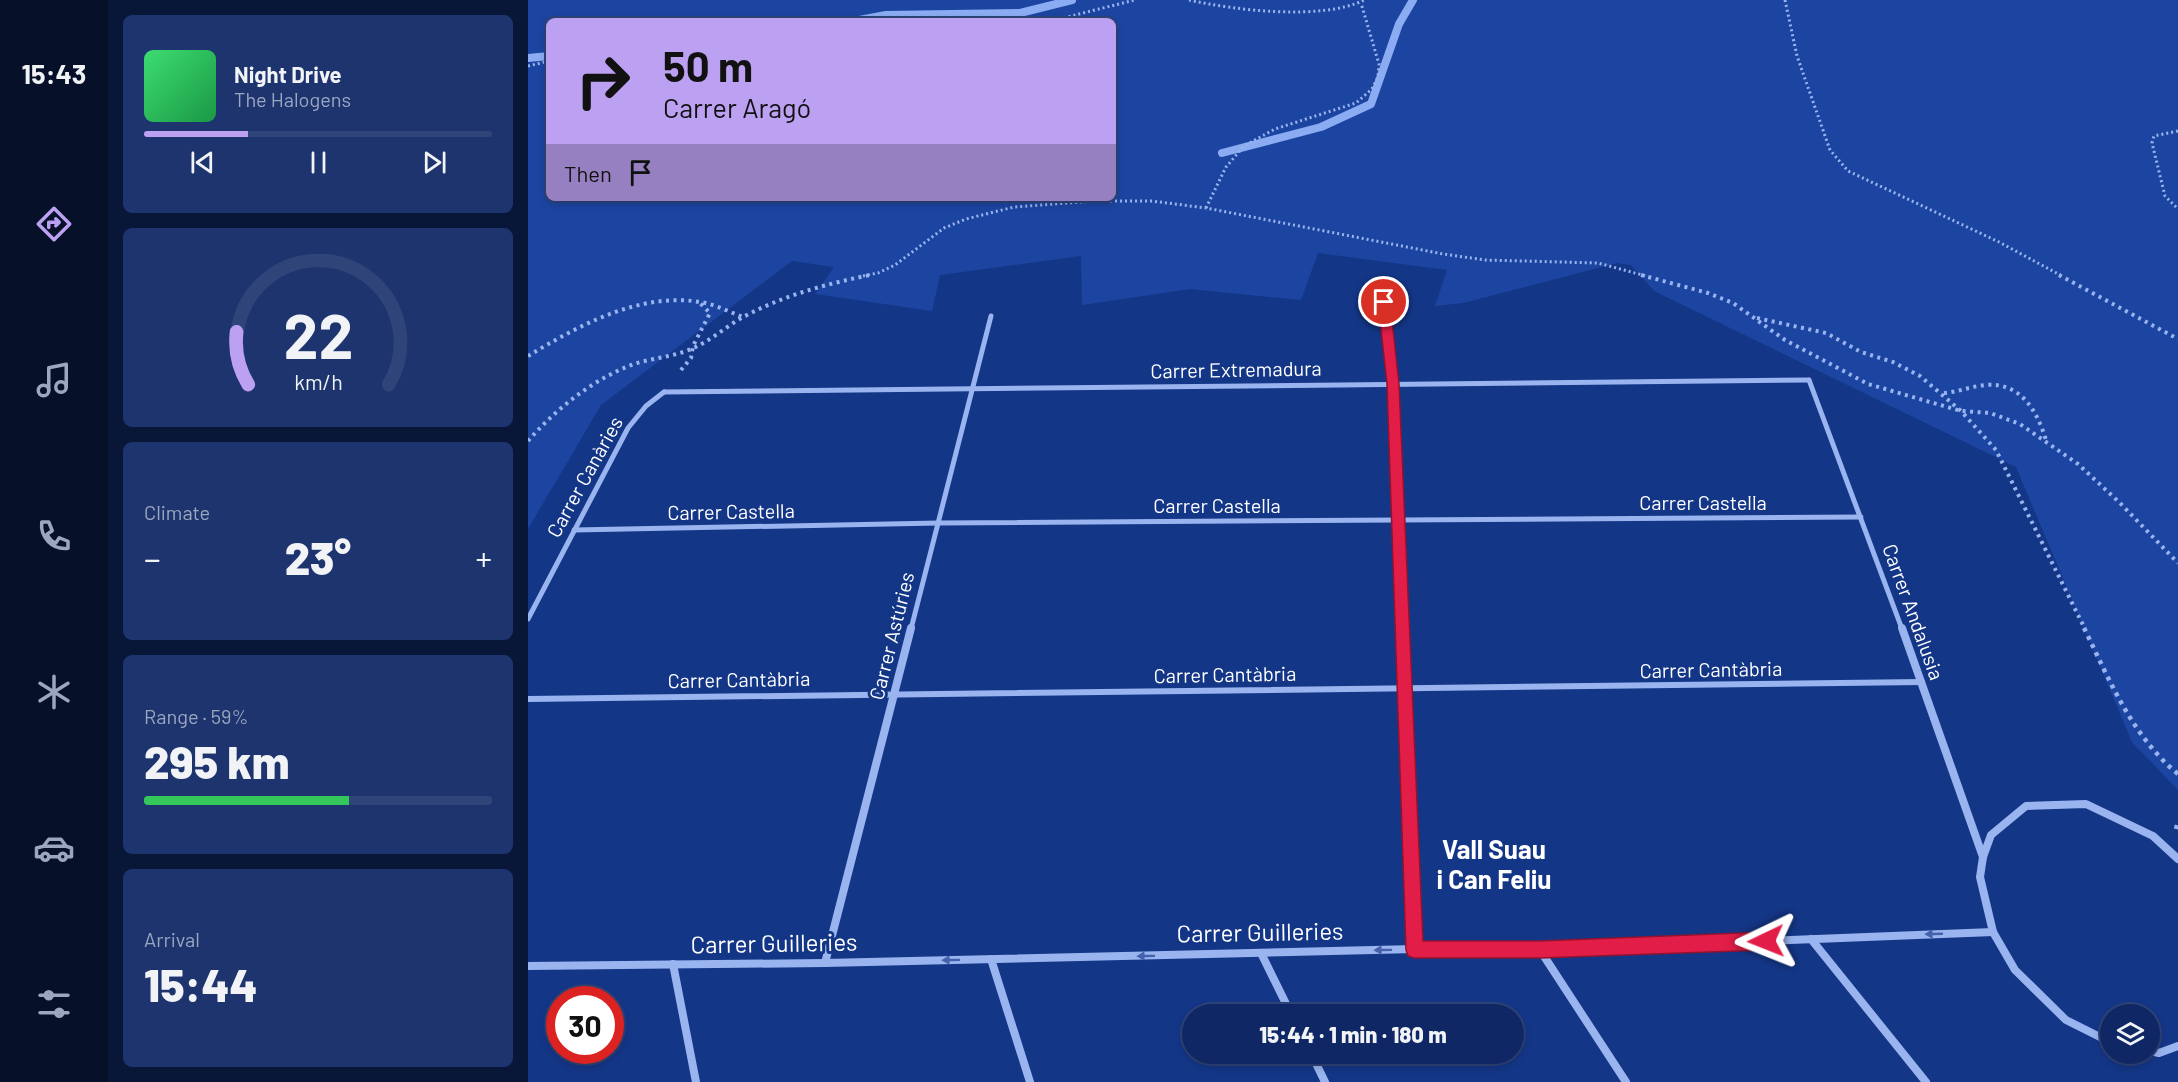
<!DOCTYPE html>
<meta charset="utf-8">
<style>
body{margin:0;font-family:Barlow,sans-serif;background:#1d346e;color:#f1f3f6;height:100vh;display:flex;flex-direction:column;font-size:22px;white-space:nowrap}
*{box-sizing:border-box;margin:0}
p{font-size:20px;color:#9ba6bf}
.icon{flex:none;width:33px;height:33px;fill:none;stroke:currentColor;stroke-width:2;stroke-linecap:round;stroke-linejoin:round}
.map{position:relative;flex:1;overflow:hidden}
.details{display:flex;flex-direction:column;gap:15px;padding:15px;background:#081638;width:420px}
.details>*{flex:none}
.banner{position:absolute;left:18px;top:18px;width:570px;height:183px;border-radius:9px;box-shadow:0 3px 9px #0003,0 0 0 2px #2f4479;background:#bca0f2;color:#111;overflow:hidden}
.tools{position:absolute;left:1572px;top:1004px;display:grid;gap:12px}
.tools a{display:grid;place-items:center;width:60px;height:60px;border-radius:50%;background:#0f2865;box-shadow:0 3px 9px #0003,0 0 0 2px #2f4479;font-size:30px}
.speed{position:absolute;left:18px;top:986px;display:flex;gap:12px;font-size:30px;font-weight:700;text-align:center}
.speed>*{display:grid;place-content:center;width:78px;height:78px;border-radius:50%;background:#0f2865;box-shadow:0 3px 9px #0003,0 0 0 2px #2f4479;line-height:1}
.speed .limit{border:9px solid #d22;background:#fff;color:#111}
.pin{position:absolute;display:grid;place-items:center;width:51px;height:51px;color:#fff;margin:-26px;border:3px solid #fff;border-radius:50%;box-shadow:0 2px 6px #0007}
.me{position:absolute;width:66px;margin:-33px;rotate:268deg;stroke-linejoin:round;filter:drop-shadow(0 0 4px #0008)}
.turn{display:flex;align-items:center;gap:21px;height:126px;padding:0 18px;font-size:27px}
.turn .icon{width:78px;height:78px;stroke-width:2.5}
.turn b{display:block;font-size:42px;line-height:51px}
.then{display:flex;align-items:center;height:57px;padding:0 18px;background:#0003;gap:12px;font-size:22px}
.big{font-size:45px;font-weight:800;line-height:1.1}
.details .widget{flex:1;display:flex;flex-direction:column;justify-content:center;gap:9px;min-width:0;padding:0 21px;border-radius:9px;background:#1d346e}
.details .dial{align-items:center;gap:0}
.dial svg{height:156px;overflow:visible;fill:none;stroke:#2f4479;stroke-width:7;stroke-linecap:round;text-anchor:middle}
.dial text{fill:#f1f3f6;stroke:none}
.song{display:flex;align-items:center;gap:18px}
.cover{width:72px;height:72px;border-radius:9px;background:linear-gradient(135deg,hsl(140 70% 55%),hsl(140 70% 35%))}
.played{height:6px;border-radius:3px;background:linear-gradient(90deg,#bca0f2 30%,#2f4479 30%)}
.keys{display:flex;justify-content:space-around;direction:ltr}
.heat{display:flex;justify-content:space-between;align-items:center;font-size:33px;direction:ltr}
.charge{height:9px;border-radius:4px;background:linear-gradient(90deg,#34c759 59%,#2f4479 0)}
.trip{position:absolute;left:654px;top:1004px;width:342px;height:60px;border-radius:30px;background:#0f2865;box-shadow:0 3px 9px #0003,0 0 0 2px #2f4479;font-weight:800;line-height:60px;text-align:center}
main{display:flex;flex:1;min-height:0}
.dock{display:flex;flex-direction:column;width:108px;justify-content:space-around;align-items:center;background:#061028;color:#9ba6bf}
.dock .icon{width:42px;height:42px}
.dock .current{color:#bca0f2}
.dock b{font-size:27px;color:#f1f3f6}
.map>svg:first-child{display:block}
.green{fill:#1c45a1;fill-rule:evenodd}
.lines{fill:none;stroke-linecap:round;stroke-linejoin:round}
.stream{stroke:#8bacf2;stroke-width:8}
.path-far2{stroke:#99b4ef;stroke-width:3;stroke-dasharray:2 3;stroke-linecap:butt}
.path-far1{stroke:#99b4ef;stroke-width:4;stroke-dasharray:3 4.5;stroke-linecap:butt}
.path{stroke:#99b4ef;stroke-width:4.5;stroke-dasharray:4 5;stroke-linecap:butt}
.pedestrian-far1{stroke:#99b4ef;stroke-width:5}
.pedestrian{stroke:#99b4ef;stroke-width:6}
.minor-far1{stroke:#99b4ef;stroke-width:5}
.minor{stroke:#99b4ef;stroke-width:8}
.oneway{fill:#4362ab}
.route{fill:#e11d48;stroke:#92132f;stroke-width:1.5}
.labels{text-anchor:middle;stroke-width:6;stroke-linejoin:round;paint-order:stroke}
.street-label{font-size:20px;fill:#fff;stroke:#143687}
.near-street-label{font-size:24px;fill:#fff;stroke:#143687}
.near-neighbourhood-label{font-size:26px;font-weight:bold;fill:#fff;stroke:#143687}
</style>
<main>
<nav class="dock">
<b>15:43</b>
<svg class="icon current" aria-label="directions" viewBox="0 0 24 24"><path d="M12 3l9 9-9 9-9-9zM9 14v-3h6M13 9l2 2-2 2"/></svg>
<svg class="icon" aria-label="music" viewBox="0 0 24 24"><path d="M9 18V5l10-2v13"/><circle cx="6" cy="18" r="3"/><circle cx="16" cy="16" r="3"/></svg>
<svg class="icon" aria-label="phone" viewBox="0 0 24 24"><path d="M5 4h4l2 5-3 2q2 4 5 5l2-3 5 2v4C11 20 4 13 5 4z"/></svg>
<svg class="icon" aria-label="climate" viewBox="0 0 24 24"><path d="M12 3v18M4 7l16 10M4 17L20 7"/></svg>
<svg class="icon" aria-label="car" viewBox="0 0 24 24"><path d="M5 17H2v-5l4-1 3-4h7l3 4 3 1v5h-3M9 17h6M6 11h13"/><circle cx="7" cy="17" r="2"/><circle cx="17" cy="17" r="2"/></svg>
<svg class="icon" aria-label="filters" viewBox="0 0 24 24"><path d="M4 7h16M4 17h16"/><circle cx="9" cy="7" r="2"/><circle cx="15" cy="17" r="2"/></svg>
</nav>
<section class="details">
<div class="widget">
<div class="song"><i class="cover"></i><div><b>Night Drive</b><p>The Halogens</p></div></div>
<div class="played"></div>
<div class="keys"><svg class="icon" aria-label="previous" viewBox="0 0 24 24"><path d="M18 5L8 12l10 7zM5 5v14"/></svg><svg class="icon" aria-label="pause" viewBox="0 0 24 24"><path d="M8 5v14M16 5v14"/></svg><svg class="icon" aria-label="next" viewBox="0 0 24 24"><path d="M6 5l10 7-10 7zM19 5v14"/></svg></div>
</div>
<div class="widget dial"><svg viewBox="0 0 100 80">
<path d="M14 69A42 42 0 1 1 86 69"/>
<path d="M14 69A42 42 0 0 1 8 42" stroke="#bca0f2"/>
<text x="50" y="56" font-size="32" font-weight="700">22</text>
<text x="50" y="72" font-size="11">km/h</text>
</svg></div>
<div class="widget"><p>Climate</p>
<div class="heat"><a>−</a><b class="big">23°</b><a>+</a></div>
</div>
<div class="widget"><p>Range · 59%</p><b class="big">295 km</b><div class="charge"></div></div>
<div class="widget"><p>Arrival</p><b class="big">15:44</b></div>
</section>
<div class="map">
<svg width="1650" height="1082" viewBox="0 0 1650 1082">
<rect width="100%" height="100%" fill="#143687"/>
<path class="green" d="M0,0H1650V790L1604,742L1488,467L1126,291L1103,265L1089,263L935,303L907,306L919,270L790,253L773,300L662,289L554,305L553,256L412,275L404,311L287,294L306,267L264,261L73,405L0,529ZM21,21H585V198H21Z"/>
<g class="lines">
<g class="stream">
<polyline points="326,21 358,15 492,13 544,0"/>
<polyline points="0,58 21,56"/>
<polyline points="694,153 793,127 843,104 871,24 885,0"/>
</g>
<g class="path-far2">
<path d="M661,0C705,10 795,21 836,0"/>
<polyline points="1257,0 1269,56 1302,150 1320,171 1471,242 1534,276"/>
<polyline points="382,21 425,21"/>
<polyline points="511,21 531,19 607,0"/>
<polyline points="0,66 21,61"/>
<polyline points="1650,131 1626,136 1624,143 1637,196 1650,209"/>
<polyline points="678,208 698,167 716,146 747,129 828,103 844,89 850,77 851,64 833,3"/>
<polyline points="335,276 350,273 367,265 416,228 438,219 486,207 567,201 624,201 678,208 915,254 957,260 1070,263 1118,276"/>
</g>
<g class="path-far1">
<polyline points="1113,275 1180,293 1205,303 1257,340 1340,384 1433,411 1462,413 1492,424 1550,464 1592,503 1650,563"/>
<polyline points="1531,275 1650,339"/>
<polyline points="1229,318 1298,333 1333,352 1365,362 1392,376 1433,411 1468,450 1557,629"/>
<path d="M0,356C50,326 111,292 172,302C187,304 201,312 215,317"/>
<polyline points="153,370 163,358 165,346 182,313 172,303"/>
<path d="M1416,393C1430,392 1444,386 1458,385C1493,382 1509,411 1518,440"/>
<path d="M0,441C28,409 65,379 106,364C124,358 145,357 163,349C183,341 198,326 217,316C257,295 298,284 342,275"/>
</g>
<g class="path">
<path d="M1556,628C1582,681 1604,736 1650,774"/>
<polyline points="1648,829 1650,821"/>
</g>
<g class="pedestrian-far1">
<polyline points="136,392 1281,380"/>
<polyline points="46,530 411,523 1333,517"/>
</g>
<polyline class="pedestrian" points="0,699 1394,682"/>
<g class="minor-far1">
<polyline points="856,302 865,384 875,629"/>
<polyline points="1281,380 1374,629"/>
<polyline points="0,619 100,428 118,406 136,392"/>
<polyline points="383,629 463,316"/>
</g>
<g class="minor">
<polyline points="875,628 887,949"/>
<polyline points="1374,628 1455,857"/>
<polyline points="1283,939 1398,1082"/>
<polyline points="1012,950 1098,1082"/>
<polyline points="733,953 763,1014"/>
<polyline points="463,959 502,1082"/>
<polyline points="297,963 383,628"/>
<polyline points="145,964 168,1082"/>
<polyline points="0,966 297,963 887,949 1012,950 1465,932"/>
<polyline points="1582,1042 1538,1020 1487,970 1465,932 1452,877 1455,857 1463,835 1498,806 1558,804 1625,836 1650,859"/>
<polyline points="1622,1051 1631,1053 1650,1046"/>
<polyline points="783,1053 797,1082"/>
</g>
</g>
<defs><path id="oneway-solid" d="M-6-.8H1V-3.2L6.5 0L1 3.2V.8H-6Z" transform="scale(1.5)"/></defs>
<g class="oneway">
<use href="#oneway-solid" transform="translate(1406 934) rotate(178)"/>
<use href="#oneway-solid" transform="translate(855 950) rotate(179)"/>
<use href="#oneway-solid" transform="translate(618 956) rotate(179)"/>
<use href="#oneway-solid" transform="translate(423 960) rotate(179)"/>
</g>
<polygon class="route" points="856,298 862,302 871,384 895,941 1012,941 1238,932 1244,935 1246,941 1244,947 1238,950 1012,958 886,958 880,956 878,950 859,384 850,302"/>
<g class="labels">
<g class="street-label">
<text transform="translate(708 370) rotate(-1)" y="7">Carrer Extremadura</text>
<text transform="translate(57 477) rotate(-61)" y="7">Carrer Canàries</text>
<text x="1175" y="510">Carrer Castella</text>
<text x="689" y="513">Carrer Castella</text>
<text transform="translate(203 512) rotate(-1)" y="7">Carrer Castella</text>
<text transform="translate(1385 612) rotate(70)" y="7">Carrer Andalusia</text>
<text transform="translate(364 636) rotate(-76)" y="7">Carrer Astúries</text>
<text transform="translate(1183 670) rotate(-1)" y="7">Carrer Cantàbria</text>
<text transform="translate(697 675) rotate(-1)" y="7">Carrer Cantàbria</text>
<text transform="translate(211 680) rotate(-1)" y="7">Carrer Cantàbria</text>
</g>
<g class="near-street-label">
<text transform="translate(732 933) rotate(-1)" y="8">Carrer Guilleries</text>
<text transform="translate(246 944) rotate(-1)" y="8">Carrer Guilleries</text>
</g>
<g class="near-neighbourhood-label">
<text x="966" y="859">Vall Suau<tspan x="966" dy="30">i Can Feliu</tspan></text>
</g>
</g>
</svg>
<div class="tools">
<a><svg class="icon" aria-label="layers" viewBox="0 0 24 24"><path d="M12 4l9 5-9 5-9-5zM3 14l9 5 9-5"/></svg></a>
</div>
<div class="speed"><div class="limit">30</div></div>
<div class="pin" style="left:856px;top:302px;background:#d93025"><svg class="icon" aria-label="arrive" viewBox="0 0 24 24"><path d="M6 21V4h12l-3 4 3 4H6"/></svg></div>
<svg class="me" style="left:1238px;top:941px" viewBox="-20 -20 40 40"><path d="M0-17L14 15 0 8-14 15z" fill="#e11d48" stroke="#fff" stroke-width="4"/></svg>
<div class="trip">15:44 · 1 min · 180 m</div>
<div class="banner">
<div class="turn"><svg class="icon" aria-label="right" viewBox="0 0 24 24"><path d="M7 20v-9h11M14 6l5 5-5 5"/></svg><div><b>50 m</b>Carrer Aragó</div></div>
<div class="then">Then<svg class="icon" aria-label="arrive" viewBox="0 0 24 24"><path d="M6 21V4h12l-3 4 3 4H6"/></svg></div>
</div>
</div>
</main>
